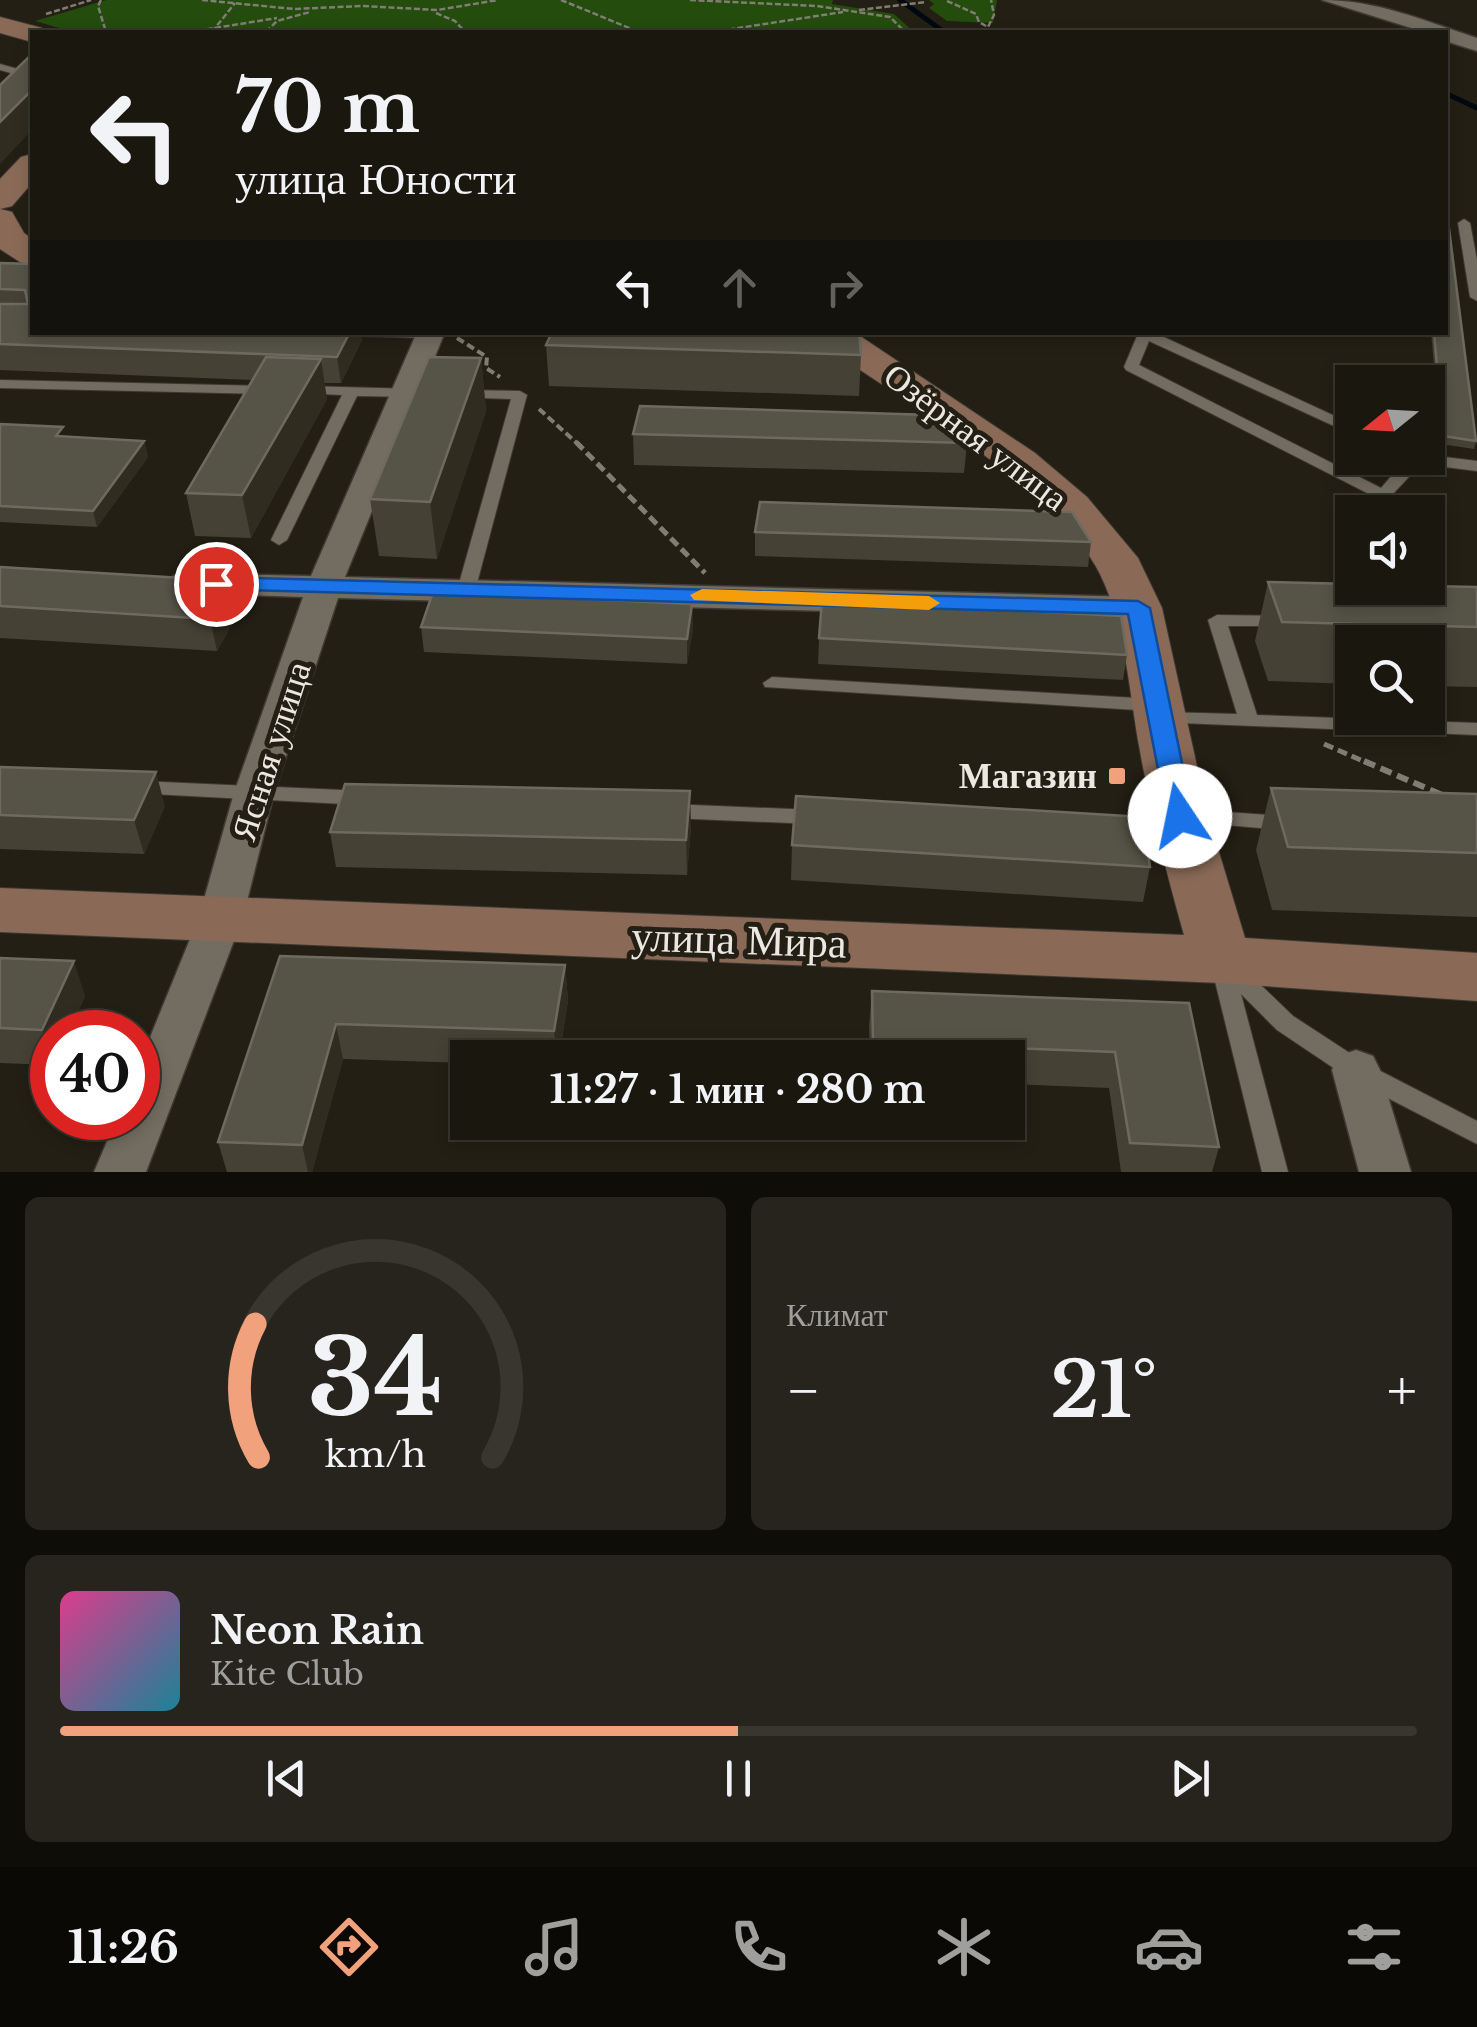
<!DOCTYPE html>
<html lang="ru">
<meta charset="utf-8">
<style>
body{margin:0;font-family:"Libre Baskerville",serif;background:#27241d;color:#f1f3f6;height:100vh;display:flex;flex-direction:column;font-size:38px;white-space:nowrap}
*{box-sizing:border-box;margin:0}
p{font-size:32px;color:#9f9f9e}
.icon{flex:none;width:55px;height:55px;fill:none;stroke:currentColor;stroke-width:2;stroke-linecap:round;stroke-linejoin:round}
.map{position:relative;height:1172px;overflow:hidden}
.details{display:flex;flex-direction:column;gap:25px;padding:25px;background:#0e0d08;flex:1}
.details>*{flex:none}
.guide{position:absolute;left:30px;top:30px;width:1418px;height:305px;border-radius:0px;box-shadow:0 5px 15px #0003,0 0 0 2px #38362f;background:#1a170f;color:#f1f3f6;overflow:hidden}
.needle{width:65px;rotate:252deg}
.controls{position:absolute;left:1335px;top:365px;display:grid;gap:20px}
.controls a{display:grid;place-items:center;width:110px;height:110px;border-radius:0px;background:#1a170f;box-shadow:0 5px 15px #0003,0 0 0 2px #38362f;font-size:50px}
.speed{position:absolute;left:30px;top:1010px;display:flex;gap:20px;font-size:50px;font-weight:700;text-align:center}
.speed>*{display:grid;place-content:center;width:130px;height:130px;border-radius:50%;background:#1a170f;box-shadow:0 5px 15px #0003,0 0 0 2px #38362f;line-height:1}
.speed .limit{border:15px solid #d22;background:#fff;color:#111}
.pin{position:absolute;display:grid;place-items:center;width:85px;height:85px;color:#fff;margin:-42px;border:5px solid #fff;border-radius:50%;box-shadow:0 2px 10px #0007}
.me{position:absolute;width:110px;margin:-55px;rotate:349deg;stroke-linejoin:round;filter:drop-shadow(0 0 8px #0008)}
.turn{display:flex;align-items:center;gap:35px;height:210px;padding:0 40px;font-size:45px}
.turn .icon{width:130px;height:130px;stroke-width:2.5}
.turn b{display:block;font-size:70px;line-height:85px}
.lanes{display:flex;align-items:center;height:95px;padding:0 40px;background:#0003;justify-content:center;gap:50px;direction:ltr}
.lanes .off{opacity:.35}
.big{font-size:75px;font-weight:700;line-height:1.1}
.details .widget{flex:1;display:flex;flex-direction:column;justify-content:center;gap:15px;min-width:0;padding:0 35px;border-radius:15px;background:#27241d}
.details .dial{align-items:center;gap:0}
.dial svg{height:260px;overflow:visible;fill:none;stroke:#38362f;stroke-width:7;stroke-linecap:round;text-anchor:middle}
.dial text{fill:#f1f3f6;stroke:none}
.song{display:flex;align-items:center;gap:30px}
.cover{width:120px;height:120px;border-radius:15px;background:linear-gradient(135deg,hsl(330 70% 55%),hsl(190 70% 35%))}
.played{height:10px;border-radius:5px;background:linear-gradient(90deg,#f1a17c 50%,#38362f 50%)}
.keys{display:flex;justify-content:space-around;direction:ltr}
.heat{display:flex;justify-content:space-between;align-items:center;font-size:55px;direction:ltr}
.details .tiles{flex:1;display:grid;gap:25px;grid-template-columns:1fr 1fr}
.widget:last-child{grid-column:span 2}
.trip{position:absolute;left:450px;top:1040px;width:575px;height:100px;border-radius:0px;background:#1a170f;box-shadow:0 5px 15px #0003,0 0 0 2px #38362f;font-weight:700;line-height:100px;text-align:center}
.menu{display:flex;height:160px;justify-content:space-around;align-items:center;background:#0a0906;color:#9f9f9e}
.menu .icon{width:70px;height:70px}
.menu .selected{color:#f1a17c}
.menu b{font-size:45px;color:#f1f3f6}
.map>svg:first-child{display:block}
.green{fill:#234c0d}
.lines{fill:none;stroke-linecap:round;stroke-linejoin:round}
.stream{stroke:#010910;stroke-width:5}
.lane-casing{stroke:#3e3a33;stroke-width:2}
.street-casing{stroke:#3e3a33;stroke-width:3}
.secondary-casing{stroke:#3e3a33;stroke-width:2}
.path-far3{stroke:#817d74;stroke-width:2.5;stroke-dasharray:6 2.5;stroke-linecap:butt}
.path-far2{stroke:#817d74;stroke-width:4;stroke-dasharray:8 4;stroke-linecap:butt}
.path-far1{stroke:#817d74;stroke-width:5;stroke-dasharray:10 5;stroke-linecap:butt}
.path{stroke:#817d74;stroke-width:6;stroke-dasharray:12 6;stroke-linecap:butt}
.lane{fill:#736d61;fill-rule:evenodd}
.street{fill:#736d61;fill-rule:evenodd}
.secondary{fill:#8a6a57;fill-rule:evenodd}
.wall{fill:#454135}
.shaded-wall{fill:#302c20}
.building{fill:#565347;stroke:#6e6a60;stroke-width:2.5}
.route{fill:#1a73e8;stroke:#114b97;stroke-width:2.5}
.slow{fill:#f59e0b}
.poi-dot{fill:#f1a17c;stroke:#231f14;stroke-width:4}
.labels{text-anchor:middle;stroke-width:10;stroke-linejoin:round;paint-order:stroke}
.street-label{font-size:35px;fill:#ebe8e1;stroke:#231f14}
.poi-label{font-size:35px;font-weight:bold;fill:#ebe8e1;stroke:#231f14;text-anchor:end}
.near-street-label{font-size:42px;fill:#ebe8e1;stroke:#231f14}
</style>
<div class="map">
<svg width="1477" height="1172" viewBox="0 0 1477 1172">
<rect width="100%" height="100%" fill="#231f14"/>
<g class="green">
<polygon points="106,0 833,0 832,4 894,14 914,32 73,32 35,21"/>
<polygon points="929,0 997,0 993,23 947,21 929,8 934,4"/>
</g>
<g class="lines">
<g class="stream">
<polyline points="900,0 944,32"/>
<polyline points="1445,93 1477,108"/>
</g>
<defs>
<g id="lane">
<polygon points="0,64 32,73 32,79 0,70"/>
<polygon points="1464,219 1470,223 1477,260 1477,301 1470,297 1458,223"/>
<polygon points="353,332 436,332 437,334 430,338 360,336"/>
<polygon points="1133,332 1153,332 1352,424 1352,433 1347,432 1149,341 1139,365 1381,488 1407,458 1428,458 1428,455 1477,461 1477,471 1421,464 1389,498 1377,498 1126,370 1124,367 1137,336"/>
<polygon points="0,380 269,386 276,390 269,394 0,388"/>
<polygon points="305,386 414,389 421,393 414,397 357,396 287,540 279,545 271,540 342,395 300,393 300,387"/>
<polygon points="460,390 520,391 527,395 476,587 467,592 458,587 511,399 455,397 453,394"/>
<polygon points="1217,615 1280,616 1289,621 1280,626 1228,626 1257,715 1477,723 1477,735 1156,722 1153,718 1163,712 1237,714 1208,620"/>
<polygon points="772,677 1153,699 1163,705 1153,711 765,687 763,683"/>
<polygon points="140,781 364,791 371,793 374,798 371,803 364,805 133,793 130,788 133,783"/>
<polygon points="670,804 814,810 821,812 824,817 821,822 814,824 670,818 663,816 660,811 663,806"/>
<polygon points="1185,809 1284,816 1291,818 1294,823 1291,828 1284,830 1178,821 1175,816 1178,811"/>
<polygon points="1221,952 1229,955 1233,963 1240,965 1293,1016 1365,1063 1477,1121 1477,1144 1347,1077 1277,1030 1241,994 1288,1172 1262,1172 1210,961 1213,955"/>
</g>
<g id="street">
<path d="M1322,0C1377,0 1425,21 1477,38V51L1445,41V32H1424Z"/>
<polygon points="417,332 445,332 345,577 1138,597 1151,600 1156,608 1151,616 1138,619 338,598 274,793 243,917 146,1172 94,1172 117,1118 138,1118 138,1067 199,917 234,793 303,597 185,593 173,590 168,583 173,576 185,573 311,576"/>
<polygon points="1356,1050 1373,1056 1380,1070 1411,1172 1359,1172 1332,1070 1339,1056"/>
</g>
<g id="secondary">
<polygon points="0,17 42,28 44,32 32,32 32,42 0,33"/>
<polygon points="32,154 32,183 12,206 0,209 12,212 24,233 32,239 32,266 20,262 0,249 0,179 21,157"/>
<path d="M809,332H854L1035,453L1087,497L1138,558L1162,608L1208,816L1245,938L1477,953V1001L1221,983L0,932V888L1184,935C1167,874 1151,813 1140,751C1129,693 1126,626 1100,574C1057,488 895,395 815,340Z"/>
</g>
</defs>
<use href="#lane" class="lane-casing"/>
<use href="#street" class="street-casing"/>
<use href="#secondary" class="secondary-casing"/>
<g class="path-far3">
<polyline points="101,0 98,6 106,32"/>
<polyline points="202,0 294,9 363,6 437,10 498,0"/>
<polyline points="561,0 639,32"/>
<polyline points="690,0 817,6 890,17 905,32"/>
<polyline points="947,1 976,14 979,22 988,27 994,15 991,0"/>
<polyline points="859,10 926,2"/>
<polyline points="436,13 455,21 465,32"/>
<polyline points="46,14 91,0"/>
<polyline points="190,32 277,18"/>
<polyline points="212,32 235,3"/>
<polyline points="266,32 277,21 310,12"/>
<polyline points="712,32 843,12"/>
</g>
<g class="path-far2">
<polyline points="457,338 487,357 486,368 500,377"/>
<polyline points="539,409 579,445"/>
</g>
<g class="path-far1">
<polyline points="576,442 705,573"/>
<polyline points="1324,744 1370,764"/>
</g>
<polyline class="path" points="1364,761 1442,795"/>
<use href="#lane" class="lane"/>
<use href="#street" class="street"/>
<use href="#secondary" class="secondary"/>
</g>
<g class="wall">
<polygon points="0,263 32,264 32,332 361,332 362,340 341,383 324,383 327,399 251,538 195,536 186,493 253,380 0,370"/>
<polygon points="1431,332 1445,332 1476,441 1474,449 1441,444"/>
<polygon points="546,345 861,355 859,396 549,386"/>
<polygon points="481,358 486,411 437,559 379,556 370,499"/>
<polygon points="0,424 65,437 144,441 148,457 97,527 0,522"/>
<polygon points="633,434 967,443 964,473 634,465"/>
<polygon points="755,532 1091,542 1088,567 755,556"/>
<polygon points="0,567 238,613 217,651 0,638"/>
<polygon points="1268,582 1477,587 1477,687 1428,686 1428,642 1352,642 1352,684 1268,681 1255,641"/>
<polygon points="692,604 693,629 687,664 424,652 421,627"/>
<polygon points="819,638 1127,655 1123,680 818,664"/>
<polygon points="0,767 165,806 144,854 0,849"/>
<polygon points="1271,788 1477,794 1477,917 1272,910 1256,850"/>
<polygon points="691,826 687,875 336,867 330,832"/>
<polygon points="792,845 1150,867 1143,902 791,880"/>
<polygon points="280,956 565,965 568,1000 559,1058 468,1058 468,1063 343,1059 312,1172 227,1172 218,1142"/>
<polygon points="0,958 85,996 69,1032 52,1032 52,1065 0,1063"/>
<polygon points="872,991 1189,1003 1219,1147 1212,1172 1121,1172 1109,1088 1008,1084 1008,1058 870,1058 869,1026"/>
</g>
<g class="shaded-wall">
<polygon points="32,90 32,130 0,164 0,122"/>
<polygon points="350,332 361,332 362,340 341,383 337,357"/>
<polygon points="481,358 486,411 437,559 430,502"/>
<polygon points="321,359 327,399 251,538 242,495"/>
<polygon points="144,441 148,457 97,527 93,511"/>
<polygon points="231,581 238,613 217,651 210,619"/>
<polygon points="692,604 693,629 687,664 687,639"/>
<polygon points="156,772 165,806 144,854 134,820"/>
<polygon points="690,791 691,826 687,875 686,840"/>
<polygon points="74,961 85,996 69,1032 52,1032 52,1061 42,1030"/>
<polygon points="565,965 568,1000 559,1058 557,1058 554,1031"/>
<polygon points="336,1024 343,1059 312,1172 308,1172 302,1145"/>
</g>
<g class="building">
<polygon points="32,54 32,90 0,122 0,85"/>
<polygon points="1445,205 1446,205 1476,441 1443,436 1434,332 1445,332"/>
<polygon points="0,263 32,264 32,332 350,332 337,357 0,344 0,304 28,304 25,290 0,289"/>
<polygon points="552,332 859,332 861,355 546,345"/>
<polygon points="266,357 321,359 242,495 186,493"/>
<polygon points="429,357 481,358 430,502 370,499"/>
<polygon points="640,406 964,416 967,443 633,434"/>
<polygon points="0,424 63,427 56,436 144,441 93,511 0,506"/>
<polygon points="760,502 1072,512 1091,542 755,532"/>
<polygon points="0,567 231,581 210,619 0,606"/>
<polygon points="1268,582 1352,584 1352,588 1428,588 1428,586 1477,587 1477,627 1282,622"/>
<polygon points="433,592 692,604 687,639 421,627"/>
<polygon points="822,600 1121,616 1127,655 819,638"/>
<polygon points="0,767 156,772 134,820 0,815"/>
<polygon points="345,784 690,791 686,840 330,832"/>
<polygon points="1271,788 1477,794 1477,853 1288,847"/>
<polygon points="796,796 1143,817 1150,867 792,845"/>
<polygon points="280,956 565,965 554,1031 336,1024 302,1145 218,1142"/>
<polygon points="0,958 74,961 42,1030 0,1028"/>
<polygon points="872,991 1189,1003 1219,1147 1130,1143 1115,1052 873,1043"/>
</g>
<polygon class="route" points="216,577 1138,601 1150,608 1193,816 1189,823 1171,823 1167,816 1128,614 208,589 205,584 208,579"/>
<polygon class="slow" points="702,589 929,596 940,603 929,610 694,600 690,595"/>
<rect class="poi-dot" x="1107" y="766" width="20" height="20" rx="5"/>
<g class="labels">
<g class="street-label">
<text transform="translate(976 437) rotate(37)" y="12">Озёрная улица</text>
<text transform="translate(271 751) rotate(-72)" y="12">Ясная улица</text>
</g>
<g class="poi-label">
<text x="1097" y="788">Магазин</text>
</g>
<g class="near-street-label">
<text transform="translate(739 939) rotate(2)" y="15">улица Мира</text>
</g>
</g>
</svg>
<div class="controls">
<a><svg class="needle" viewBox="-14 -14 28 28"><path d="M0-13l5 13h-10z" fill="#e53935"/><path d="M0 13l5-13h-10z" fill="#9f9f9e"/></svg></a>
<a><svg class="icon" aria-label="sound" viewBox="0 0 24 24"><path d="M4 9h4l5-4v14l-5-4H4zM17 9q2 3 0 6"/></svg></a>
<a><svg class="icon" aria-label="search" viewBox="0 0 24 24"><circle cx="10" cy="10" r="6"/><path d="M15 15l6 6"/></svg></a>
</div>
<div class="speed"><div class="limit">40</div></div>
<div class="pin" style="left:216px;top:584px;background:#d93025"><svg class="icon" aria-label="arrive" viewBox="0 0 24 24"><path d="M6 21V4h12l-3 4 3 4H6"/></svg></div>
<svg class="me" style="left:1180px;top:816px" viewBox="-20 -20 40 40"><circle r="19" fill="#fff"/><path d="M0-13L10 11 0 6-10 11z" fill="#1a73e8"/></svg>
<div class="trip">11:27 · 1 мин · 280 m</div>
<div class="guide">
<div class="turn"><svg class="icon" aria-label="left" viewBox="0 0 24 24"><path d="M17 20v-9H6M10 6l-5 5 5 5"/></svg><div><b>70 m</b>улица Юности</div></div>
<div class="lanes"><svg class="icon" aria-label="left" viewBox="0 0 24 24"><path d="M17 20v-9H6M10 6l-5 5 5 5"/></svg><svg class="icon off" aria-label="ahead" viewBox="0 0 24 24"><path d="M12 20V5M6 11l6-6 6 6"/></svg><svg class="icon off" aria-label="right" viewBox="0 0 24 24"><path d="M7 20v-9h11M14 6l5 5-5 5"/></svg></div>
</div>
</div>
<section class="details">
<div class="tiles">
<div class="widget dial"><svg viewBox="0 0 100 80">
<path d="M14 69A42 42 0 1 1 86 69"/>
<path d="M14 69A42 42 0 0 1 13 28" stroke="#f1a17c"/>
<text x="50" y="56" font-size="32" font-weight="700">34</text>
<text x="50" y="72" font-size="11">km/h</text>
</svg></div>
<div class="widget"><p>Климат</p>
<div class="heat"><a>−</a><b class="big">21°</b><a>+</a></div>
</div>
<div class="widget">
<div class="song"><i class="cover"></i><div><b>Neon Rain</b><p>Kite Club</p></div></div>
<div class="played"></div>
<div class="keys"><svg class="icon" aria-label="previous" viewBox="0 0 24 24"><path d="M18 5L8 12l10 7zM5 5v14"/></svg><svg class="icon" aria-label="pause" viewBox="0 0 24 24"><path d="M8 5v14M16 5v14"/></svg><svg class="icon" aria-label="next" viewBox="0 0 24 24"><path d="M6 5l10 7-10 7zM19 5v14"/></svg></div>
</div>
</div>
</section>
<nav class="menu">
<b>11:26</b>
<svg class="icon selected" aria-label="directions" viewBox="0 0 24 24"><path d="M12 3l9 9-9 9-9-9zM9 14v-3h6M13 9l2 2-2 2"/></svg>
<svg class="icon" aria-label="music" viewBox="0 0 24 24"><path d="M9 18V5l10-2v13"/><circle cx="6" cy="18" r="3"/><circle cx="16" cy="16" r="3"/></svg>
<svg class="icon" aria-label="phone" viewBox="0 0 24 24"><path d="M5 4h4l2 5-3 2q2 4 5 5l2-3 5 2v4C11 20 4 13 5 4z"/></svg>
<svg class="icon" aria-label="climate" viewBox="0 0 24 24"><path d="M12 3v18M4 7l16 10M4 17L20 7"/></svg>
<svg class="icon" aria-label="car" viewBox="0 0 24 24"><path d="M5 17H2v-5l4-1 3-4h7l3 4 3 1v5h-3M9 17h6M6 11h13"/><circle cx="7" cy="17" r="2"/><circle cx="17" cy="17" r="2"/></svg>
<svg class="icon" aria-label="filters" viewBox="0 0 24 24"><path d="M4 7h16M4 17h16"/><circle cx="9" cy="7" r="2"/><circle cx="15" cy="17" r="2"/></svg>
</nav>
